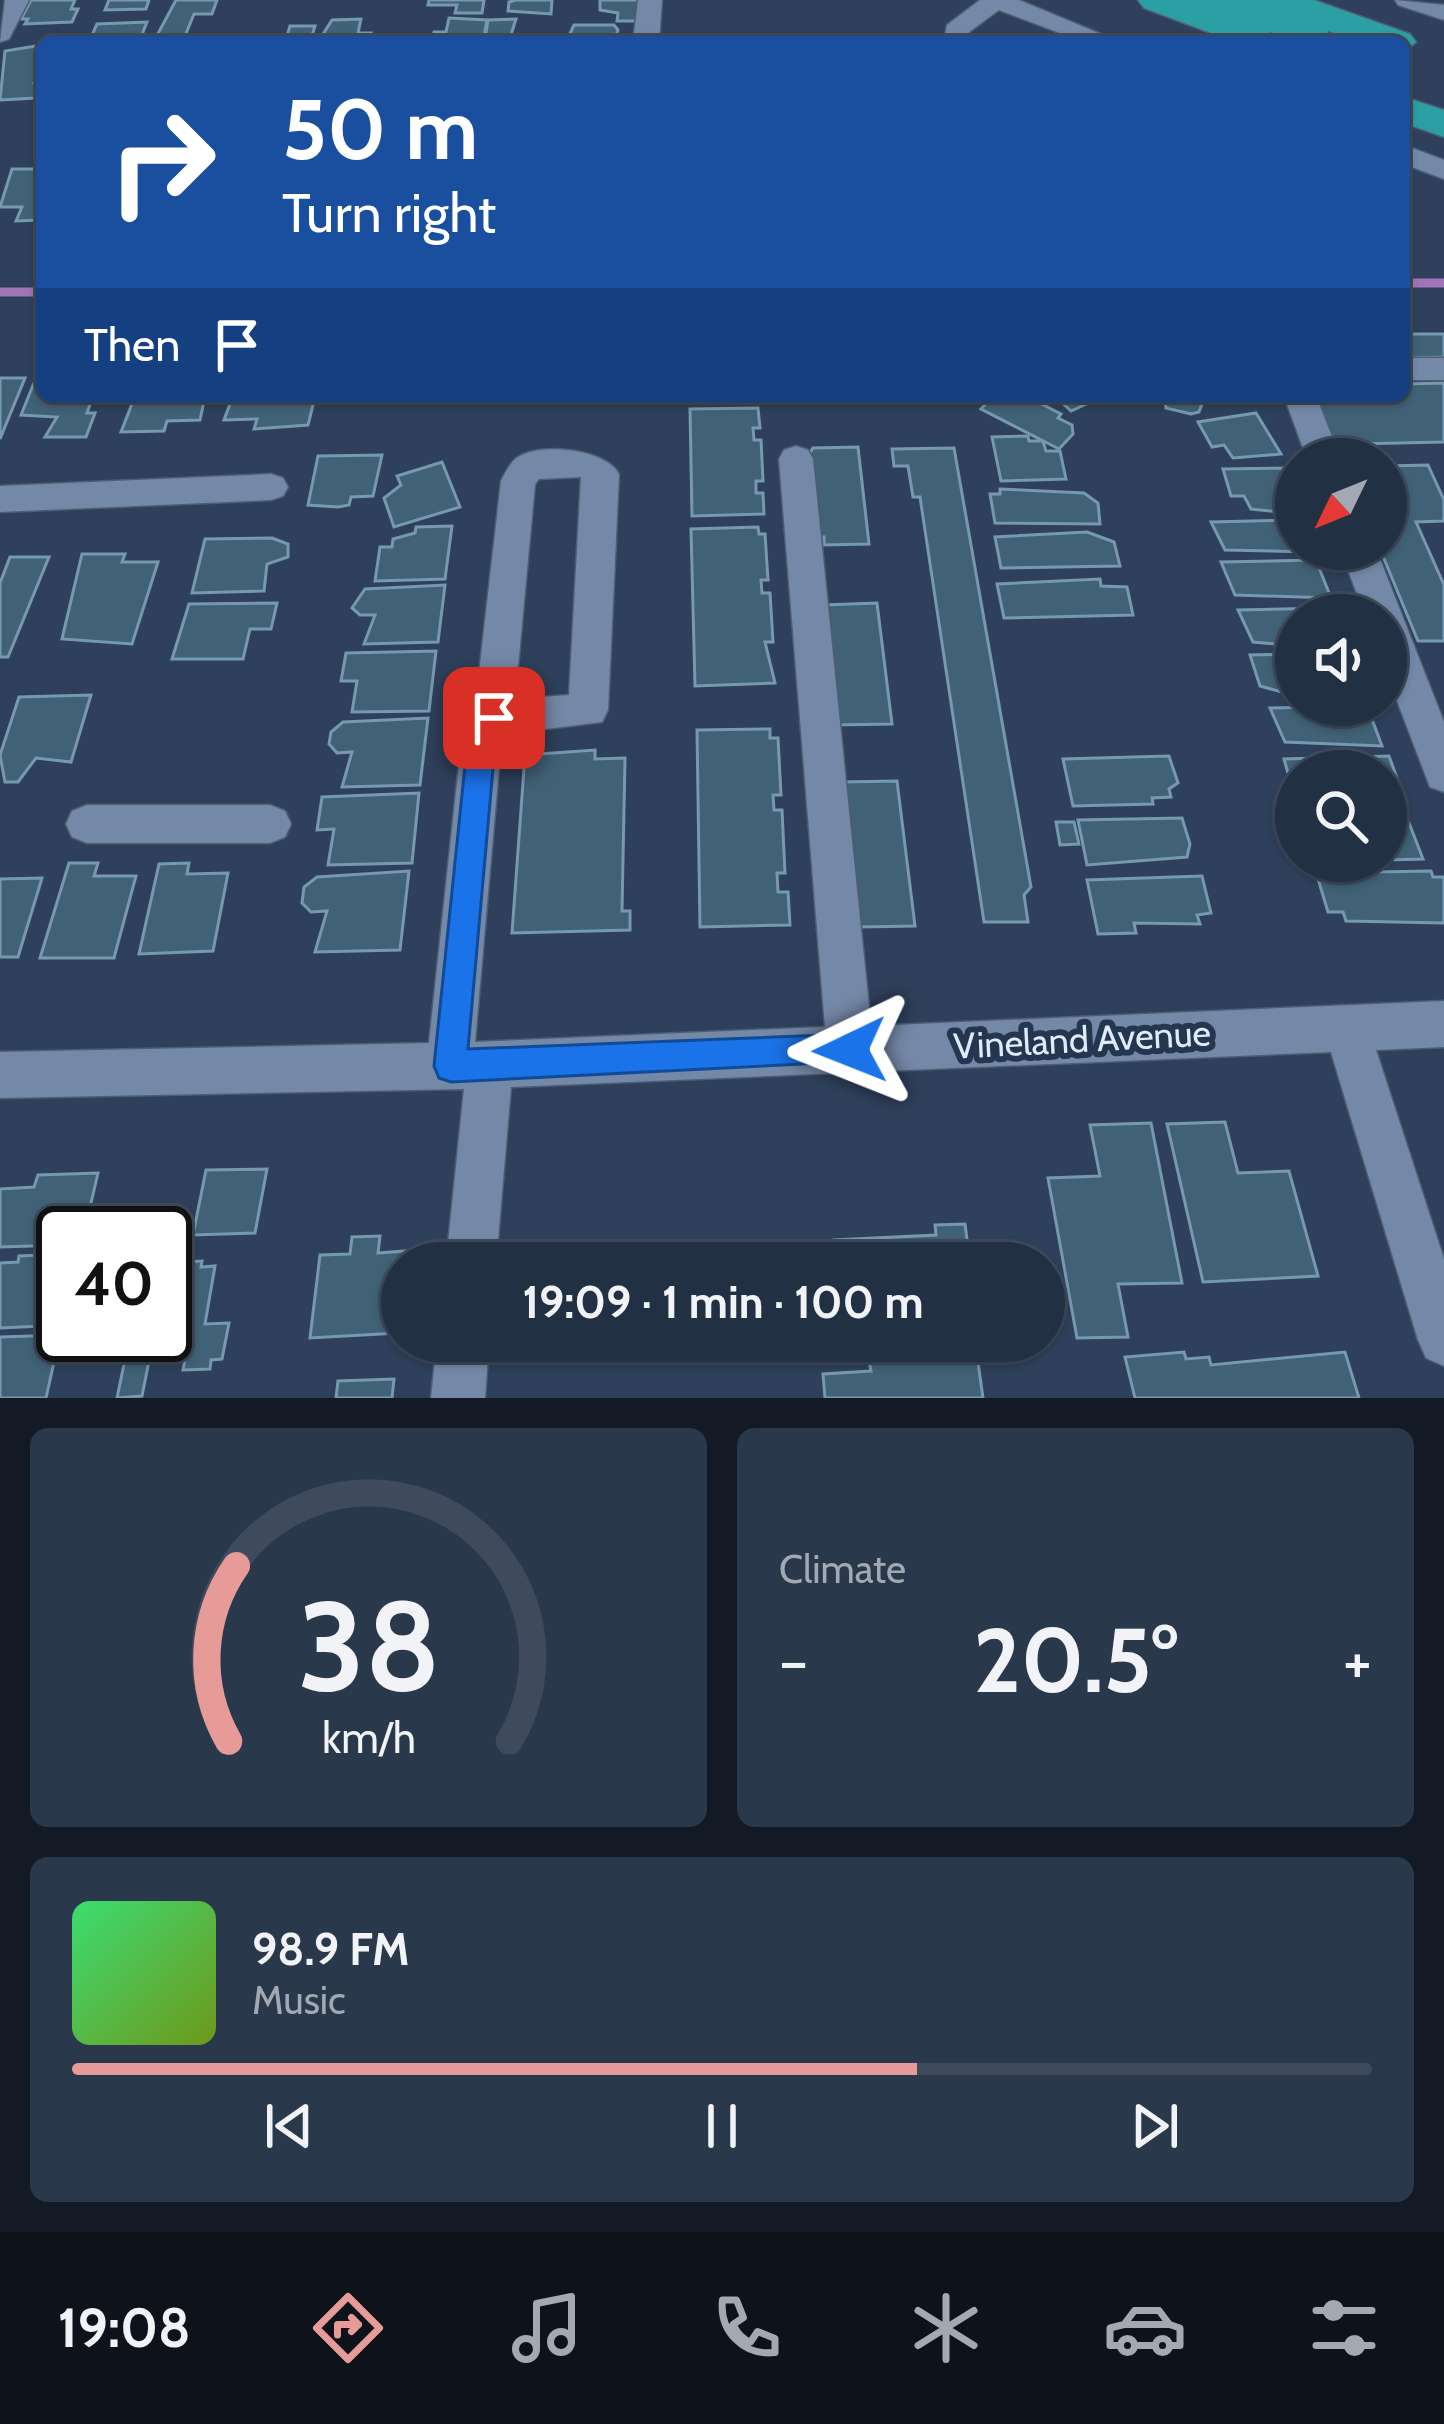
<!DOCTYPE html>
<meta charset="utf-8">
<style>
body{margin:0;font-family:Cabin,sans-serif;background:#2a384b;color:#f1f3f6;height:100vh;display:flex;flex-direction:column;font-size:45px;white-space:nowrap}
*{box-sizing:border-box;margin:0}
p{font-size:39px;color:#a2a9b2}
.icon{flex:none;width:66px;height:66px;fill:none;stroke:currentColor;stroke-width:2;stroke-linecap:round;stroke-linejoin:round}
.map{position:relative;height:1398px;overflow:hidden}
.panel{display:flex;flex-direction:column;gap:30px;padding:30px;background:#131a25;flex:1}
.panel>*{flex:none}
.hud{position:absolute;left:36px;top:36px;width:1374px;height:366px;border-radius:18px;box-shadow:0 3px 9px #0004,0 0 0 3px #3f4b5d;background:#1a4fa0;color:#fff;overflow:hidden}
.needle{width:78px;rotate:227deg}
.tools{position:absolute;left:1275px;top:438px;display:grid;gap:24px}
.tools a{display:grid;place-items:center;width:132px;height:132px;border-radius:50%;background:#223044;box-shadow:0 3px 9px #0004,0 0 0 3px #3f4b5d;font-size:60px}
.speed{position:absolute;left:36px;top:1206px;display:flex;gap:24px;font-size:60px;font-weight:700;text-align:center}
.speed>*{display:grid;place-content:center;width:156px;height:156px;border-radius:50%;background:#223044;box-shadow:0 3px 9px #0004,0 0 0 3px #3f4b5d;line-height:1}
.speed .limit{border:6px solid #111;border-radius:18px;background:#fff;color:#111}
.pin{position:absolute;display:grid;place-items:center;width:102px;height:102px;color:#fff;margin:-51px;border-radius:24px;box-shadow:0 6px 18px #0006}
.me{position:absolute;width:132px;margin:-66px;rotate:268deg;stroke-linejoin:round;filter:drop-shadow(0 0 9px #0008)}
.turn{display:flex;align-items:center;gap:42px;height:252px;padding:0 48px;font-size:54px}
.turn .icon{width:156px;height:156px;stroke-width:2.5}
.turn b{display:block;font-size:84px;line-height:102px}
.then{display:flex;align-items:center;height:114px;padding:0 48px;background:#0003;gap:24px;font-size:45px}
.big{font-size:90px;font-weight:700;line-height:1.1}
.panel .tile{flex:1;display:flex;flex-direction:column;justify-content:center;gap:18px;min-width:0;padding:0 42px;border-radius:18px;background:#2a384b}
.panel .dial{align-items:center;gap:0}
.dial svg{height:312px;overflow:visible;fill:none;stroke:#3f4b5d;stroke-width:7;stroke-linecap:round;text-anchor:middle}
.dial text{fill:#f1f3f6;stroke:none}
.song{display:flex;align-items:center;gap:36px}
.cover{width:144px;height:144px;border-radius:18px;background:linear-gradient(135deg,hsl(140 70% 55%),hsl(80 70% 35%))}
.played{height:12px;border-radius:6px;background:linear-gradient(90deg,#e69b98 65%,#3f4b5d 65%)}
.keys{display:flex;justify-content:space-around;direction:ltr}
.heat{display:flex;justify-content:space-between;align-items:center;font-size:66px;direction:ltr}
.panel .tiles{flex:1;display:grid;gap:30px;grid-template-columns:1fr 1fr}
.tile:last-child{grid-column:span 2}
.trip{position:absolute;left:381px;top:1242px;width:684px;height:120px;border-radius:60px;background:#223044;box-shadow:0 3px 9px #0004,0 0 0 3px #3f4b5d;font-weight:700;line-height:120px;text-align:center}
.dock{display:flex;height:192px;justify-content:space-around;align-items:center;background:#0e131b;color:#a2a9b2}
.dock .icon{width:84px;height:84px}
.dock .active{color:#e69b98}
.dock b{font-size:54px;color:#f1f3f6}
.map>svg:first-child{display:block}
.lines{fill:none;stroke-linecap:round;stroke-linejoin:round}
.stream{stroke:#a074b6;stroke-width:9}
.building{fill:#406176;stroke:#7699b0;stroke-width:3}
.minor-casing{stroke:#4f5d74;stroke-width:3}
.highway-casing{stroke:#4f5d74;stroke-width:3}
.minor{fill:#7488a7;fill-rule:evenodd}
.highway{fill:#2b9fa3;fill-rule:evenodd}
.route{fill:#1a73e8;stroke:#114b97;stroke-width:3}
.labels{text-anchor:middle;stroke-width:12;stroke-linejoin:round;paint-order:stroke}
.street-label{font-size:36px;fill:#e0ebfc;stroke:#243650}
</style>
<div class="map">
<svg width="1444" height="1398" viewBox="0 0 1444 1398">
<rect width="100%" height="100%" fill="#2e405b"/>
<g class="lines">
<g class="stream">
<polyline points="1404,283 1444,283"/>
<polyline points="0,292 42,292"/>
</g>
</g>
<g class="building">
<polygon points="31,0 75,0 71,9 78,9 72,22 25,24 28,19 21,19"/>
<polygon points="109,0 149,0 146,9 105,10"/>
<polygon points="176,0 217,0 212,14 194,14 183,41 154,41"/>
<polygon points="429,0 484,0 482,13 455,13 457,5 428,5"/>
<polygon points="552,0 551,14 508,11 509,2 516,0"/>
<polygon points="600,0 640,0 640,21 617,21 618,13 600,10"/>
<polygon points="449,18 487,20 483,42 432,42 434,32 446,32"/>
<polygon points="361,19 358,33 371,33 369,42 318,42 332,20"/>
<polygon points="516,19 510,38 485,39 488,20"/>
<polygon points="147,22 139,42 89,42 97,24"/>
<polygon points="574,25 614,25 618,30 614,42 573,42 567,40"/>
<polygon points="290,26 315,26 310,42 285,42"/>
<polygon points="42,45 42,70 34,83 42,85 36,98 0,100 5,51"/>
<polygon points="12,169 42,169 42,220 16,221 22,207 0,207"/>
<polygon points="1404,334 1444,334 1444,357 1404,358"/>
<polygon points="38,373 42,396 93,396 87,413 95,413 86,437 45,437 57,417 21,415"/>
<polygon points="0,378 25,378 0,439"/>
<polygon points="1444,383 1444,442 1355,444 1353,439 1332,439 1315,396 1404,396 1404,384"/>
<polygon points="135,396 205,396 200,420 167,421 164,431 121,432"/>
<polygon points="233,396 300,396 299,402 314,401 308,425 254,429 257,419 224,420"/>
<polygon points="993,396 1026,396 1061,414 1058,418 1072,425 1073,434 1059,449 981,409"/>
<polygon points="1055,396 1094,396 1097,399 1071,411"/>
<polygon points="1164,396 1205,396 1199,412 1191,414 1166,408"/>
<polygon points="758,408 760,428 753,428 754,440 761,440 763,481 756,481 756,493 763,493 764,514 692,516 690,409"/>
<polygon points="1256,413 1281,454 1233,458 1224,445 1212,447 1198,422"/>
<polygon points="1028,436 1029,441 1043,441 1046,451 1060,451 1066,479 1001,481 992,437"/>
<polygon points="858,447 869,544 824,545 824,537 816,537 809,454 813,448"/>
<polygon points="954,448 1031,887 1024,895 1028,922 984,922 920,497 913,497 908,466 894,466 892,449"/>
<polygon points="382,455 373,496 351,497 349,505 338,507 308,505 318,456"/>
<polygon points="442,462 460,507 394,527 384,498 401,485 397,476"/>
<polygon points="1428,465 1444,500 1444,521 1416,522 1444,585 1444,641 1418,641 1380,549 1386,549 1386,466"/>
<polygon points="1288,468 1296,514 1251,509 1244,496 1231,496 1223,469"/>
<polygon points="1000,489 1084,493 1098,503 1100,524 995,523 990,494 1000,494"/>
<polygon points="1296,520 1296,549 1310,552 1225,550 1211,522"/>
<polygon points="452,526 445,579 375,581 380,547 392,547 393,539 415,533 416,527"/>
<polygon points="758,527 759,534 765,534 768,580 761,580 762,593 770,593 773,642 765,642 775,683 695,686 691,529"/>
<polygon points="1087,532 1114,542 1120,566 1001,568 995,537"/>
<polygon points="272,538 288,544 288,557 267,564 264,591 192,593 205,539"/>
<polygon points="82,554 125,554 122,562 158,562 132,644 62,639"/>
<polygon points="10,557 49,557 8,657 0,657 0,583"/>
<polygon points="1316,560 1331,598 1235,595 1221,562"/>
<polygon points="1100,579 1101,586 1127,587 1133,615 1004,618 997,584"/>
<polygon points="445,585 438,642 364,644 375,615 360,615 352,608 365,589"/>
<polygon points="277,603 271,629 250,629 243,659 172,659 189,604"/>
<polygon points="877,603 892,724 833,725 824,605"/>
<polygon points="1331,608 1334,615 1296,615 1296,646 1253,642 1238,610"/>
<polygon points="436,651 429,711 352,712 357,681 341,681 346,653"/>
<polygon points="1296,654 1296,696 1260,686 1250,655"/>
<polygon points="91,695 71,762 36,758 18,782 5,782 0,755 19,697"/>
<polygon points="1367,706 1382,746 1285,742 1270,708"/>
<polygon points="428,718 420,785 342,787 352,752 337,753 329,744 331,732 343,722"/>
<polygon points="770,729 770,738 778,738 781,795 773,795 774,810 782,810 785,873 777,873 778,892 788,892 790,925 700,927 697,730"/>
<polygon points="595,750 595,759 625,758 622,911 630,911 630,930 512,933 525,755"/>
<polygon points="1169,756 1178,783 1169,789 1171,797 1152,798 1153,804 1073,806 1063,759"/>
<polygon points="1389,756 1406,803 1386,804 1386,771 1296,771 1293,791 1284,759"/>
<polygon points="897,781 915,926 860,927 841,782"/>
<polygon points="419,793 412,863 328,865 334,829 317,830 322,797"/>
<polygon points="1406,815 1423,859 1386,860 1386,816"/>
<polygon points="1182,818 1190,844 1187,857 1087,865 1078,820"/>
<polygon points="1056,822 1074,822 1079,844 1060,845"/>
<polygon points="69,863 98,863 94,876 136,876 114,958 40,958"/>
<polygon points="189,863 187,874 228,873 213,951 139,954 159,864"/>
<polygon points="409,871 400,950 315,952 327,911 311,912 302,903 304,887 317,877"/>
<polygon points="1431,871 1433,877 1444,877 1444,923 1346,921 1343,912 1328,912 1318,879 1319,873"/>
<polygon points="1202,876 1211,913 1197,915 1200,924 1134,923 1136,933 1098,934 1087,880"/>
<polygon points="42,878 18,957 0,957 0,879"/>
<polygon points="1225,1122 1238,1173 1289,1171 1318,1276 1203,1282 1167,1124"/>
<polygon points="1151,1123 1182,1283 1118,1284 1128,1337 1077,1338 1048,1178 1100,1176 1090,1125"/>
<polygon points="267,1169 255,1233 193,1235 206,1170"/>
<polygon points="98,1173 84,1233 63,1233 63,1245 0,1247 0,1189 34,1187 38,1175"/>
<polygon points="965,1224 970,1263 835,1263 834,1240 936,1235 935,1225"/>
<polygon points="380,1236 378,1253 405,1251 398,1333 310,1338 320,1255 350,1254 352,1237"/>
<polygon points="63,1254 63,1325 0,1328 0,1263 18,1262 19,1256"/>
<polygon points="202,1261 201,1267 215,1266 205,1324 229,1323 222,1359 211,1360 210,1369 183,1370 185,1360 149,1361 142,1396 117,1398 130,1335 165,1335 165,1263"/>
<polygon points="60,1335 46,1398 0,1398 0,1337"/>
<polygon points="900,1341 975,1341 983,1398 825,1398 823,1374 871,1371 869,1361 902,1359"/>
<polygon points="1184,1352 1186,1359 1209,1357 1211,1365 1345,1352 1359,1398 1135,1398 1125,1357"/>
<polygon points="394,1379 392,1398 336,1398 338,1381"/>
</g>
<g class="lines">
<defs>
<g id="minor">
<polygon points="5,0 29,0 9,39 0,42"/>
<polygon points="638,0 662,0 659,42 633,42"/>
<polygon points="980,0 1019,0 1120,42 1084,42 999,10 969,32 970,42 944,42 947,25"/>
<polygon points="1395,0 1444,5 1444,20 1398,5"/>
<polygon points="1404,145 1444,160 1444,179 1404,164"/>
<rect x="1404" y="358" width="40" height="22"/>
<polygon points="1284,396 1316,396 1341,459 1307,459"/>
<path d="M796,446L808,450L813,459L871,1026L1444,1001V1047L1376,1050L1444,1259V1366L1426,1358L1418,1340L1331,1052L511,1087L496,1263H446L464,1089L0,1098V1052L429,1043L461,745L474,717L501,481C505,473 511,461 518,457C541,442 606,449 619,474L608,710L602,722L506,734L501,745L475,1042L825,1027L779,459L784,450ZM581,477L569,695L515,699L535,484L539,479Z"/>
<polygon points="271,474 283,478 288,487 283,496 271,500 0,512 0,486"/>
<polygon points="1340,549 1376,549 1444,722 1444,792 1430,787 1386,672 1386,615 1365,615"/>
<polygon points="87,805 270,805 285,811 291,824 285,837 270,843 87,843 72,837 66,824 72,811"/>
<polygon points="437,1341 489,1341 485,1398 431,1398"/>
</g>
<g id="highway">
<polygon points="1138,0 1314,0 1410,34 1416,42 1404,52 1404,42 1359,42 1328,31 1325,42 1296,42 1270,32 1267,42 1235,42 1144,8"/>
<polygon points="1404,97 1444,110 1444,137 1404,123"/>
</g>
</defs>
<use href="#minor" class="minor-casing"/>
<use href="#highway" class="highway-casing"/>
<use href="#minor" class="minor"/>
<use href="#highway" class="highway"/>
</g>
<polygon class="route" points="494,706 508,718 495,746 468,1049 850,1034 861,1038 866,1050 861,1061 451,1082 439,1078 434,1066 467,746 485,710"/>
<g class="labels">
<g class="street-label">
<text transform="translate(1082 1039) rotate(-3)" y="13">Vineland Avenue</text>
</g>
</g>
</svg>
<div class="tools">
<a><svg class="needle" viewBox="-14 -14 28 28"><path d="M0-13l5 13h-10z" fill="#e53935"/><path d="M0 13l5-13h-10z" fill="#a2a9b2"/></svg></a>
<a><svg class="icon" aria-label="sound" viewBox="0 0 24 24"><path d="M4 9h4l5-4v14l-5-4H4zM17 9q2 3 0 6"/></svg></a>
<a><svg class="icon" aria-label="search" viewBox="0 0 24 24"><circle cx="10" cy="10" r="6"/><path d="M15 15l6 6"/></svg></a>
</div>
<div class="speed"><div class="limit">40</div></div>
<div class="pin" style="left:494px;top:718px;background:#d93025"><svg class="icon" aria-label="arrive" viewBox="0 0 24 24"><path d="M6 21V4h12l-3 4 3 4H6"/></svg></div>
<svg class="me" style="left:850px;top:1050px" viewBox="-20 -20 40 40"><path d="M0-17L14 15 0 8-14 15z" fill="#1a73e8" stroke="#fff" stroke-width="4"/></svg>
<div class="trip">19:09 · 1 min · 100 m</div>
<div class="hud">
<div class="turn"><svg class="icon" aria-label="right" viewBox="0 0 24 24"><path d="M7 20v-9h11M14 6l5 5-5 5"/></svg><div><b>50 m</b>Turn right</div></div>
<div class="then">Then<svg class="icon" aria-label="arrive" viewBox="0 0 24 24"><path d="M6 21V4h12l-3 4 3 4H6"/></svg></div>
</div>
</div>
<section class="panel">
<div class="tiles">
<div class="tile dial"><svg viewBox="0 0 100 80">
<path d="M14 69A42 42 0 1 1 86 69"/>
<path d="M14 69A42 42 0 0 1 16 24" stroke="#e69b98"/>
<text x="50" y="56" font-size="32" font-weight="700">38</text>
<text x="50" y="72" font-size="11">km/h</text>
</svg></div>
<div class="tile"><p>Climate</p>
<div class="heat"><a>−</a><b class="big">20.5°</b><a>+</a></div>
</div>
<div class="tile">
<div class="song"><i class="cover"></i><div><b>98.9 FM</b><p>Music</p></div></div>
<div class="played"></div>
<div class="keys"><svg class="icon" aria-label="previous" viewBox="0 0 24 24"><path d="M18 5L8 12l10 7zM5 5v14"/></svg><svg class="icon" aria-label="pause" viewBox="0 0 24 24"><path d="M8 5v14M16 5v14"/></svg><svg class="icon" aria-label="next" viewBox="0 0 24 24"><path d="M6 5l10 7-10 7zM19 5v14"/></svg></div>
</div>
</div>
</section>
<nav class="dock">
<b>19:08</b>
<svg class="icon active" aria-label="directions" viewBox="0 0 24 24"><path d="M12 3l9 9-9 9-9-9zM9 14v-3h6M13 9l2 2-2 2"/></svg>
<svg class="icon" aria-label="music" viewBox="0 0 24 24"><path d="M9 18V5l10-2v13"/><circle cx="6" cy="18" r="3"/><circle cx="16" cy="16" r="3"/></svg>
<svg class="icon" aria-label="phone" viewBox="0 0 24 24"><path d="M5 4h4l2 5-3 2q2 4 5 5l2-3 5 2v4C11 20 4 13 5 4z"/></svg>
<svg class="icon" aria-label="climate" viewBox="0 0 24 24"><path d="M12 3v18M4 7l16 10M4 17L20 7"/></svg>
<svg class="icon" aria-label="car" viewBox="0 0 24 24"><path d="M5 17H2v-5l4-1 3-4h7l3 4 3 1v5h-3M9 17h6M6 11h13"/><circle cx="7" cy="17" r="2"/><circle cx="17" cy="17" r="2"/></svg>
<svg class="icon" aria-label="filters" viewBox="0 0 24 24"><path d="M4 7h16M4 17h16"/><circle cx="9" cy="7" r="2"/><circle cx="15" cy="17" r="2"/></svg>
</nav>
